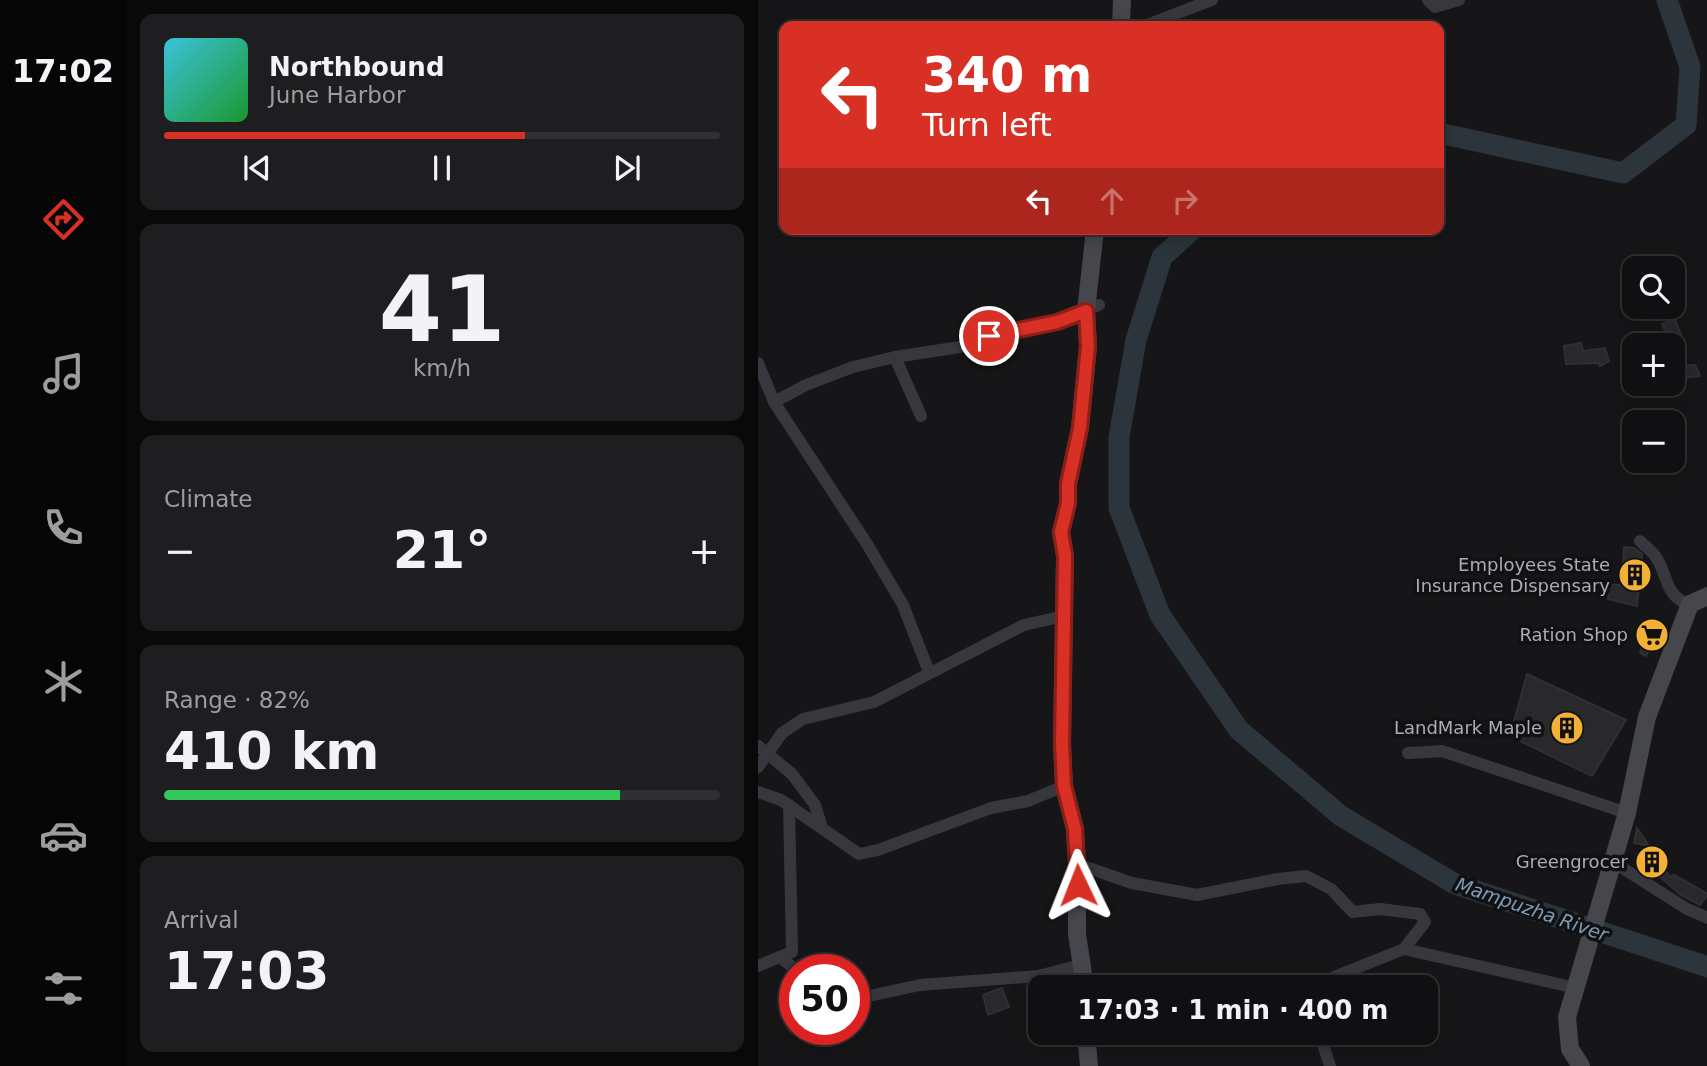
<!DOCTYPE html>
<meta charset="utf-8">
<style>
body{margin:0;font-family:"DejaVu Sans",sans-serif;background:#1e1e20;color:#f1f3f6;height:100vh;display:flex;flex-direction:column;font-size:26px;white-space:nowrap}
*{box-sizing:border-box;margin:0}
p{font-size:23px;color:#9c9d9f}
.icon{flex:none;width:38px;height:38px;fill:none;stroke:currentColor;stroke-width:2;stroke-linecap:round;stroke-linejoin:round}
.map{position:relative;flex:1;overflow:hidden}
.details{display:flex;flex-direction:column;gap:14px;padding:14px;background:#09090a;width:632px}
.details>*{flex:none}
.banner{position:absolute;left:21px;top:21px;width:665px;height:214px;border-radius:14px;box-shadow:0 4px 18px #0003,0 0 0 2px #303032;background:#d93025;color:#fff;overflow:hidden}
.fabs{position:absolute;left:864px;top:256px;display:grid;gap:14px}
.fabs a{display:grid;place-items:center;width:63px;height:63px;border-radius:14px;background:#101012;box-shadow:0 4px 18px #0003,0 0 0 2px #303032;font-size:35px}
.speed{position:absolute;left:21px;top:954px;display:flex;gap:14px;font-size:35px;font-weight:700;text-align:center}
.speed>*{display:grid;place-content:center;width:91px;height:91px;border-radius:50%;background:#101012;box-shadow:0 4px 18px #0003,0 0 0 2px #303032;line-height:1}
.speed .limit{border:10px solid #d22;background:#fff;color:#111}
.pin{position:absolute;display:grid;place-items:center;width:60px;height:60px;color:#fff;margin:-30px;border:4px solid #fff;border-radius:50%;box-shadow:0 2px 7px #0007}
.me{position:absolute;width:77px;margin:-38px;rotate:358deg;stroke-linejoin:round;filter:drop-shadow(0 0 5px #0008)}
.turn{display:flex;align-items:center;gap:24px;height:147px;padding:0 28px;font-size:32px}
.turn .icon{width:91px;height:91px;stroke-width:2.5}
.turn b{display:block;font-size:49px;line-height:60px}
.lanes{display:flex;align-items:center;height:66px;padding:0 28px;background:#0003;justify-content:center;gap:35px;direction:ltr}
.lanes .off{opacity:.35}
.big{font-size:52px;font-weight:700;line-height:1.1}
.details .widget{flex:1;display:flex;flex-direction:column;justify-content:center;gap:10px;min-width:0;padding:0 24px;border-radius:14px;background:#1e1e20}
.details .dial{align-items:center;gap:0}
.dial b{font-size:91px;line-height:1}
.song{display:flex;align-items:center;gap:21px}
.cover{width:84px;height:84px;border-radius:10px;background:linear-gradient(135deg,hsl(190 70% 55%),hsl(130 70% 35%))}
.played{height:7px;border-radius:4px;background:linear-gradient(90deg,#d93025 65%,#303032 65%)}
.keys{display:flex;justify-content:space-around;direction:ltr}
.heat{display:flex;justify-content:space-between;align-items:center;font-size:38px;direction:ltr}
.charge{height:10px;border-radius:5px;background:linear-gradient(90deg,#34c759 82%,#303032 0)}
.trip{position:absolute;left:270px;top:975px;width:410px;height:70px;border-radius:14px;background:#101012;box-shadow:0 4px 18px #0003,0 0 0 2px #303032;font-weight:700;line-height:70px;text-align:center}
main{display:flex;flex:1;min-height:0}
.tab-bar{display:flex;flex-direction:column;width:126px;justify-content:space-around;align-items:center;background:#060607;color:#9c9d9f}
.tab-bar .icon{width:49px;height:49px}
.tab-bar .selected{color:#d93025}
.tab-bar b{font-size:32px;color:#f1f3f6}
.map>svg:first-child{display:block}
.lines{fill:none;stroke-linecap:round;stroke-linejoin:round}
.river{stroke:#2c353c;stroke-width:21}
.building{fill:#29292c;stroke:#303034;stroke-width:2}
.minor{stroke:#37383d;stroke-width:12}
.secondary{stroke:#45474d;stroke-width:18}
.route-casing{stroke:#8d1f18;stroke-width:18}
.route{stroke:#d93025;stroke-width:12}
.labels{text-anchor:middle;stroke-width:7;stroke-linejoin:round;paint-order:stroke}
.poi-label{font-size:18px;fill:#a8adb8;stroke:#111113;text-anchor:end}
.water-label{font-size:19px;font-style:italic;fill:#7f9bb3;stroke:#111113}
</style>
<main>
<nav class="tab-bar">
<b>17:02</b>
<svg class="icon selected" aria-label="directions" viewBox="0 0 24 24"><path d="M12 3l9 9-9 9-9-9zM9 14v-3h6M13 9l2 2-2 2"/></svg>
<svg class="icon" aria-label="music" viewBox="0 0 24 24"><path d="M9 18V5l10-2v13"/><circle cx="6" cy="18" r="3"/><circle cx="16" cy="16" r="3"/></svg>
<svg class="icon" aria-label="phone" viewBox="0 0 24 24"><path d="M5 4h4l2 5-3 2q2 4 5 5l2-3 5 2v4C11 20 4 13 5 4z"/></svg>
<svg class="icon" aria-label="climate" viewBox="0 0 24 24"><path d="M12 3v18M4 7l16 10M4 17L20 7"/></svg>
<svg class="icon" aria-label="car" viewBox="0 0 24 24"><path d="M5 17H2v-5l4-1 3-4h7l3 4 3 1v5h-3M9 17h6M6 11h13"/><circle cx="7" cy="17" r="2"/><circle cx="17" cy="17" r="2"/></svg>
<svg class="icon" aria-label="filters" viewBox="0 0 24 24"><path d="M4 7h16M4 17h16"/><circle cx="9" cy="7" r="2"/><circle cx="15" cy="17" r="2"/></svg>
</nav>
<section class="details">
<div class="widget">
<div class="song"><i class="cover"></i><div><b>Northbound</b><p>June Harbor</p></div></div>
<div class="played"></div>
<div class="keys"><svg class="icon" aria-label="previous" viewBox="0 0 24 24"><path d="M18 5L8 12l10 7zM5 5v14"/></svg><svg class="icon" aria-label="pause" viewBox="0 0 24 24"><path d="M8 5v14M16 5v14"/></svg><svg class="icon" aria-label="next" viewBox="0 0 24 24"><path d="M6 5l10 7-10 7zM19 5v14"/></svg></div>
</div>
<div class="widget dial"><b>41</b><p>km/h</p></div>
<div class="widget"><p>Climate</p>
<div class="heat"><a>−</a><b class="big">21°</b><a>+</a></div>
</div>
<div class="widget"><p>Range · 82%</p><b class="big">410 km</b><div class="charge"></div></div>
<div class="widget"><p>Arrival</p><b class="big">17:03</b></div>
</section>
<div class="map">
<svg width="950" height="1066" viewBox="0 0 950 1066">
<rect width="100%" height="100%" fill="#161618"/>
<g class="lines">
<g class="river">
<polyline points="681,133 865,173 928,125 932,67 909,0"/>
<polyline points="435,229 404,257 378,340 361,437 361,508 402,615 481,730 583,816 697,884 950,967"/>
</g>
</g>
<g class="building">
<polygon points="917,319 924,338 911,340 904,324"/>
<polygon points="823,343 825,351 847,348 851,361 842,366 841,363 808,364 806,346"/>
<polygon points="937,365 942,376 915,379 915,366"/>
<polygon points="866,547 876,548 884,554 879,606 850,599 850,584 871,586 874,567 865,563"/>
<polygon points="893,625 902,629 888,656 882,653"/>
<polygon points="769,674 868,720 834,776 752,736"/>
<polygon points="879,828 912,877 916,875 950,894 942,905 923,895 900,875 894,876 879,854 891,846 876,843"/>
<polygon points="244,988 251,1007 230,1015 225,995"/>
</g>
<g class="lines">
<g class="minor">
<polyline points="670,0 677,7 701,0"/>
<polyline points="386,26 454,0"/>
<polyline points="137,357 163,416"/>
<polyline points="0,363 16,402 109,544 145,605 171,672"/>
<polyline points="16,402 48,385 95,367 137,357 202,347 231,336 299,322 341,305"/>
<path d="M882,541C887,546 894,551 898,557C910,575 907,598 932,604"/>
<polyline points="0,746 34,774 57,805 64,828"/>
<polyline points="650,753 684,751 869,813"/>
<polyline points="0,767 24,733 45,719 116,702 266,625 306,616"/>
<polyline points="0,792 23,800 101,854 120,850 233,808 270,801 306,786"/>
<polyline points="855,862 929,909 950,918"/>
<polyline points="319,864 374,883 439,895 520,879 548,876 573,889 595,912 622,909 662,914 667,922 646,949"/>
<polyline points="21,957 39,970"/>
<polyline points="0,966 34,952 31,805"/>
<polyline points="551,987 646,949 818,988"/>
<polyline points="96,992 111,996 162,985 280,976 323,965"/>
<polyline points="561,1032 572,1066"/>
</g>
<g class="secondary">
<polyline points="363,26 364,0"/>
<polyline points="327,987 319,934 319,864 317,829 306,786 304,744 307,556 303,532 310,503 310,484 322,428 330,346 328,311 337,229"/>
<polyline points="328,1032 331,1066"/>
<polyline points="823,1066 812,1049 809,1017 869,813 889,717 932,604 950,596"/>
</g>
</g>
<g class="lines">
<defs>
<polyline id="route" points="231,336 299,322 328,311 330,346 322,428 310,484 310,503 303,532 307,556 304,744 306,786 317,829 320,885"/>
</defs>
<use href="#route" class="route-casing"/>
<use href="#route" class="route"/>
</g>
<defs>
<symbol id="building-disc" viewBox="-11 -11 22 22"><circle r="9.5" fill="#f2b134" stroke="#111113"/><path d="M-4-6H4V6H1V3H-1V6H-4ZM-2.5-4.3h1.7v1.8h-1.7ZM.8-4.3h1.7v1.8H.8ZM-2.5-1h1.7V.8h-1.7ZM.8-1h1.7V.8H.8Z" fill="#111"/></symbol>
<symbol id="supermarket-disc" viewBox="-11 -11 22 22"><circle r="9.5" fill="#f2b134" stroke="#111113"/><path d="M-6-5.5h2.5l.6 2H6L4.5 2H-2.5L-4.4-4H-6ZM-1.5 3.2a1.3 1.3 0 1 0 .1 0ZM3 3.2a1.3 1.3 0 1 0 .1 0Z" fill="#111"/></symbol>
</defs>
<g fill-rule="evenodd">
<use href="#building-disc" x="858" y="556" width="38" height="38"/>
<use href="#supermarket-disc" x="875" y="616" width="38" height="38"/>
<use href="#building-disc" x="790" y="709" width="38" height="38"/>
<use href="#building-disc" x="875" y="843" width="38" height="38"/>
</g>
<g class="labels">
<g class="poi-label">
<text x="852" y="571">Employees State<tspan x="852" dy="21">Insurance Dispensary</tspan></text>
<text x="870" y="641">Ration Shop</text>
<text x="784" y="734">LandMark Maple</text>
<text x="870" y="868">Greengrocer</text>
</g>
<g class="water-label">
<text transform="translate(774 909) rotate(19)" y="7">Mampuzha River</text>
</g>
</g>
</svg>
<div class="fabs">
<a><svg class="icon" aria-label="search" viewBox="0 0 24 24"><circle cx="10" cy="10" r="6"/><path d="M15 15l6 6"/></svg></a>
<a>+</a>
<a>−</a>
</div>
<div class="speed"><div class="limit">50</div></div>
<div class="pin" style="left:231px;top:336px;background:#d93025"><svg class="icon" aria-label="arrive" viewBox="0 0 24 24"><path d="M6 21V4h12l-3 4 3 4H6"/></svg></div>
<svg class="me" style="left:320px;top:885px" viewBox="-20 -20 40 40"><path d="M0-17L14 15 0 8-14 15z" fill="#d93025" stroke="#fff" stroke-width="4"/></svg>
<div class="trip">17:03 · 1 min · 400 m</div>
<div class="banner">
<div class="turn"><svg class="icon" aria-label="left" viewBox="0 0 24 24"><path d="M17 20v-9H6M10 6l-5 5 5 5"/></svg><div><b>340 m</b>Turn left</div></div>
<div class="lanes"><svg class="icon" aria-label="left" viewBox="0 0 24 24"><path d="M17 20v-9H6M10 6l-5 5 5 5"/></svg><svg class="icon off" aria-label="ahead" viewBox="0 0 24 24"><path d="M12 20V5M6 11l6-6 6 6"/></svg><svg class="icon off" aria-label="right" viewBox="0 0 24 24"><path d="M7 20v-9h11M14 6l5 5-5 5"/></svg></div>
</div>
</div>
</main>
